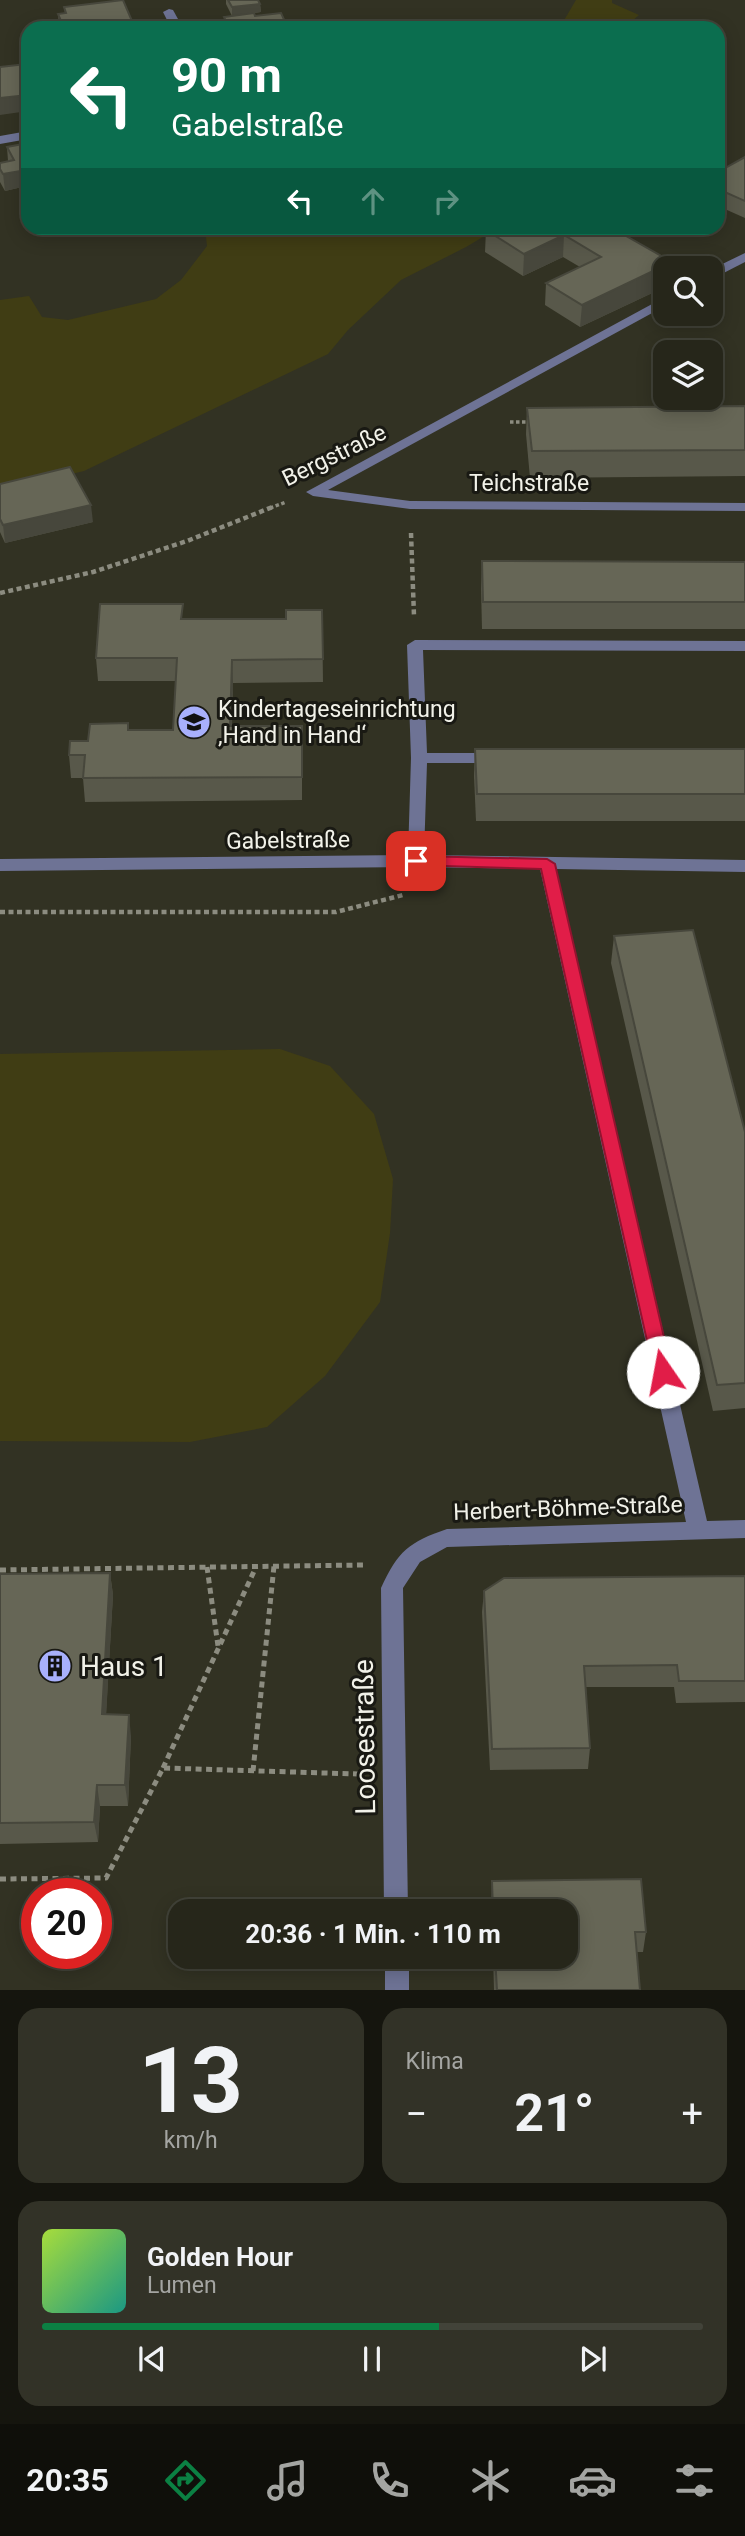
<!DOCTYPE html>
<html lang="de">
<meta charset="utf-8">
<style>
body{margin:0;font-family:Roboto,sans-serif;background:#323227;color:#f1f3f6;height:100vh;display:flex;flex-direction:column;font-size:26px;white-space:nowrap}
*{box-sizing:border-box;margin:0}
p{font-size:23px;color:#a4a5a2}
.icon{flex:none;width:38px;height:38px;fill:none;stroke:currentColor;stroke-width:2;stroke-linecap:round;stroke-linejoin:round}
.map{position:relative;height:1990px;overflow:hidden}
.panel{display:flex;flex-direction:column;gap:18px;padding:18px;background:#15150e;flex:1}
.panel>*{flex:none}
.banner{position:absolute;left:21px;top:21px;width:704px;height:214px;border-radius:21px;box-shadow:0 4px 18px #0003,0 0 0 2px #424339;background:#0b6e4f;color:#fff;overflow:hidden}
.fabs{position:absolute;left:653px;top:256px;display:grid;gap:14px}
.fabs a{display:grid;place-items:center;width:70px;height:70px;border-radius:14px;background:#26261a;box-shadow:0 4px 18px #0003,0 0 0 2px #424339;font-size:35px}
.speed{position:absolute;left:21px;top:1878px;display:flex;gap:14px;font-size:35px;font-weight:700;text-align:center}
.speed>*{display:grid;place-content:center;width:91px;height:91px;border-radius:50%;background:#26261a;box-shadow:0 4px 18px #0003,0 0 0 2px #424339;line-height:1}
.speed .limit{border:10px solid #d22;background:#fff;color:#111}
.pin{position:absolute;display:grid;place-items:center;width:60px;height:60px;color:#fff;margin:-30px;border-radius:14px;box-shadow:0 4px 10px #0006}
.me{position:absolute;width:77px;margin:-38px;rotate:348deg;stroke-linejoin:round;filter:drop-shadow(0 0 5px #0008)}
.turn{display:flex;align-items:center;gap:24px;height:147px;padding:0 35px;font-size:32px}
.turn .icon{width:91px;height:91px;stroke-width:2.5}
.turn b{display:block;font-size:49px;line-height:60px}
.lanes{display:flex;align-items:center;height:66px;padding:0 35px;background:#0003;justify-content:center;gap:35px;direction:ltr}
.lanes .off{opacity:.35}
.big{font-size:52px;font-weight:700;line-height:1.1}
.panel .card{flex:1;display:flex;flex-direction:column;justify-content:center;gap:10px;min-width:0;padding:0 24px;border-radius:21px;background:#323227}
.panel .dial{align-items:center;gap:0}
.dial b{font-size:91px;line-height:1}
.song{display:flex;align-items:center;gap:21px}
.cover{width:84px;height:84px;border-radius:10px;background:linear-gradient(135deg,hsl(80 70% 55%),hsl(170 70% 35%))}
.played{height:7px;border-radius:4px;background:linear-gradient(90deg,#0b8043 60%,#424339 60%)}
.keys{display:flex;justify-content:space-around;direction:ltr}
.heat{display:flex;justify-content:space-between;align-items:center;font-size:38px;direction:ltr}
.panel .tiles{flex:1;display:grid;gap:18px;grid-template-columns:1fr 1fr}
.card:last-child{grid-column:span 2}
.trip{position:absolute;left:168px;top:1899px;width:410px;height:70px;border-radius:21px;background:#26261a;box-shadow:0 4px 18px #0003,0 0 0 2px #424339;font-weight:700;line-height:70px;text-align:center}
.dock{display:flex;height:112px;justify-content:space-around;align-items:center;background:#0f0f0a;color:#a4a5a2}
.dock .icon{width:49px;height:49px}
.dock .current{color:#0b8043}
.dock b{font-size:32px;color:#f1f3f6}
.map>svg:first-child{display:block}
.green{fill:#403d14}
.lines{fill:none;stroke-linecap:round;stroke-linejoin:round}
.path-far2{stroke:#8c8c80;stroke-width:3.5;stroke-dasharray:3.5 2.5;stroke-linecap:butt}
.path-far1{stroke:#8c8c80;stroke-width:4.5;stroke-dasharray:5 3.5;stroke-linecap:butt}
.path{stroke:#8c8c80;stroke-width:5;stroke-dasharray:6 4.5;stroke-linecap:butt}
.minor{fill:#6e7395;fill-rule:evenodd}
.wall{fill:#58584a}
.shaded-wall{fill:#47473c}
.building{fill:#666656;stroke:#47473c;stroke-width:2}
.route{fill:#e11d48;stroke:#92132f;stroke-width:2}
.labels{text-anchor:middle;stroke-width:6;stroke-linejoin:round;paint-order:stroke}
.street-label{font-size:23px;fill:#f2f2e9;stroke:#191913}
.poi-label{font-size:23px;fill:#f2f2e9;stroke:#191913;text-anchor:start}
.near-poi-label{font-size:28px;fill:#f2f2e9;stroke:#191913;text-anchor:start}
.near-street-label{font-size:28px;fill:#f2f2e9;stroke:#191913}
</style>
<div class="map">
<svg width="745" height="1990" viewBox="0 0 745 1990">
<rect width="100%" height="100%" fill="#323223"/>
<g class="green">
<polygon points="576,0 612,0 612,3 639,15 624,28 548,28 563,22"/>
<polygon points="205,228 498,228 466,247 401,280 348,330 328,354 84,471 0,491 0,300 29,296 42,317 68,320 156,299 181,280 207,246"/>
<polygon points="280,1049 330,1066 374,1114 393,1179 390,1233 380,1302 325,1376 267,1427 190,1442 0,1441 0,1054"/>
</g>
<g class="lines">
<g class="path-far2">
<polyline points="510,422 530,422"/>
<polyline points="270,508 286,502"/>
</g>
<g class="path-far1">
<polyline points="411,533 414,616"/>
<polyline points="0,593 93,572 187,541 275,506"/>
<polyline points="0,912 336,912 403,895"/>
</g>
<g class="path">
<polyline points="207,1567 218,1646"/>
<polyline points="0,1570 363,1565"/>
<polyline points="163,1768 256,1567"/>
<polyline points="253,1771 274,1566"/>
<polyline points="0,1879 106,1878 163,1768 358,1774"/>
</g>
<g class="minor">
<polygon points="169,9 173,10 183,28 171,28 163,12"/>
<polygon points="28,131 28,139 0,144 0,136"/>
<polygon points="745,253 745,262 710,280 710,270"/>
<polygon points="665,297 665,306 328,490 410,501 745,503 745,511 410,509 313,496 306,492"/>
<path d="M415,640L745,641V651L423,650L427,753H499L507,758L499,763H427L424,855L745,860V872L556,869L707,1521L745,1520V1538L447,1547L420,1562L403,1588L408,1911H384L381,1588C398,1551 409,1542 447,1529L686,1522L540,869L416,867L0,871V859L408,855L411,758L407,645Z"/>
<rect x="385" y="1956" width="24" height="34"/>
</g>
</g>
<g class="wall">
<polygon points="226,0 258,0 260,4 261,12 232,16 226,4"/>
<polygon points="64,7 135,28 59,28 58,14 65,13"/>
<polygon points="255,16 288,28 224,28 224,17"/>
<polygon points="28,143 28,197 22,187 5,191 0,182 0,163 8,161 7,147"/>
<polygon points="745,157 745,218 718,206 718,172"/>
<polygon points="612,228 672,262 671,268 665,268 665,287 580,327 545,305 546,283 580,267 563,257 523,276 485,252 486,230"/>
<polygon points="745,406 745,476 530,478 526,434 527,408"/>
<polygon points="0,484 93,522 5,543 0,532"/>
<polygon points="482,561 745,562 745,629 482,629 481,588"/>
<polygon points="322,610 323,682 233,683 232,726 302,749 302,800 85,802 83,778 71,778 69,755 88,741 129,730 173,730 176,681 98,681 96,658 184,619 286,619"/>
<polygon points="475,749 745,749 745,821 476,821 474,776"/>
<polygon points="614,936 745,1132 745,1408 713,1411 611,963"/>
<polygon points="110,1573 113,1595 106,1714 131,1736 128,1806 100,1806 98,1842 0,1844 0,1574"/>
<polygon points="745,1576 745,1702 676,1703 674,1687 586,1687 590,1748 588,1769 490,1770 482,1612 484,1591"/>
<polygon points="492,1881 646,1932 643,1952 637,1952 640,1990 494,1990 493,1956 565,1956 565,1911 491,1911"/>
</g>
<g class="shaded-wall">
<polygon points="260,4 261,12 232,16 232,7"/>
<polygon points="28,95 28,111 0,115 0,98"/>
<polygon points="20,171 22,187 5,191 3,174"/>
<polygon points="564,235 563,257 523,276 524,254"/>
<polygon points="672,262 671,268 665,268 665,287 580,327 582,305"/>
<polygon points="91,505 93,522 5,543 3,525"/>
<polygon points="232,660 233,683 231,750 230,726"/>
<polygon points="110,1573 113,1595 105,1735 102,1714"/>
<polygon points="129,1715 131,1736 128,1806 125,1785"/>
<polygon points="97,1785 100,1806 98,1842 94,1822"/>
</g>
<g class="building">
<polygon points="123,0 135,28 64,28 58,14 66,13 64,7"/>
<polygon points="228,0 258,0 260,4 232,7"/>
<polygon points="254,13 255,16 281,13 288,28 229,28 224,17"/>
<polygon points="26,64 28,69 28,95 0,98 0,67"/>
<polygon points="28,143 28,182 27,182 20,171 3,174 0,169 0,163 14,160 7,147"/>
<polygon points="745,157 745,201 718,189 718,172"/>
<polygon points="492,228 612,228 672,262 582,305 546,283 601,257 564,235 524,254 486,230"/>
<polygon points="745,406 745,450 532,451 527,408"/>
<polygon points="70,467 91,505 3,525 0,519 0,484"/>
<polygon points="482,561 745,562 745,602 483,602"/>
<polygon points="100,604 183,604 181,619 286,619 286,610 322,610 323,659 232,660 230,726 302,726 302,777 83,778 85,755 69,755 70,741 88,741 90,724 128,723 128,730 173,730 177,658 96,658"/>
<polygon points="475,749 745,749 745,794 477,794"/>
<polygon points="693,930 745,1132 745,1383 717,1385 614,936"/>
<polygon points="110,1573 102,1714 129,1715 125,1785 97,1785 94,1822 0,1823 0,1574"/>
<polygon points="745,1576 745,1681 679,1681 677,1665 584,1666 590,1748 492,1749 484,1591 504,1578"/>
<polygon points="641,1879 646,1932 635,1932 640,1990 497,1990 495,1956 565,1956 565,1911 493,1911 492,1881"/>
</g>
<polygon class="route" points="416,856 547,859 555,864 672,1372 670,1378 663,1380 657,1378 654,1372 541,869 410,865 408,861"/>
<defs>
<symbol id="school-disc" viewBox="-11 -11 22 22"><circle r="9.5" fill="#a8b0fc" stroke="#191913"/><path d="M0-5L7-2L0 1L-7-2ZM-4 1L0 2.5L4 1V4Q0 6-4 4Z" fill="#111"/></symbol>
<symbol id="building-disc" viewBox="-11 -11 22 22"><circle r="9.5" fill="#a8b0fc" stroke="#191913"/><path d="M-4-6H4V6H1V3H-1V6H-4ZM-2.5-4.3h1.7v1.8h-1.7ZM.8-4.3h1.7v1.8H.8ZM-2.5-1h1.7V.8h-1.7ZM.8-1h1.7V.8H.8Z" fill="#111"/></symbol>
</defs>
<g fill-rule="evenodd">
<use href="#school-disc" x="175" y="703" width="38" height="38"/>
<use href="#building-disc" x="36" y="1647" width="38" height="38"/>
</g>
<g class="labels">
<g class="street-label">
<text transform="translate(334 455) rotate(-26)" y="8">Bergstraße</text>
<text x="529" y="491">Teichstraße</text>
<text transform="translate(288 840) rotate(-1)" y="8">Gabelstraße</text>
<text transform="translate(568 1508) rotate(-2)" y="8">Herbert-Böhme-Straße</text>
</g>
<g class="poi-label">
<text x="218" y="717">Kindertageseinrichtung<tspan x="218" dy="26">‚Hand in Hand‘</tspan></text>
</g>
<g class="near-poi-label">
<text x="80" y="1676">Haus 1</text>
</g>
<g class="near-street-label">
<text transform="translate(364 1737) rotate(-91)" y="10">Loosestraße</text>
</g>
</g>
</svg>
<div class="fabs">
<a><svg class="icon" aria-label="search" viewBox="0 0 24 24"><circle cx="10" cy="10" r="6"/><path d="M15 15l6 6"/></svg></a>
<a><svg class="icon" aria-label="layers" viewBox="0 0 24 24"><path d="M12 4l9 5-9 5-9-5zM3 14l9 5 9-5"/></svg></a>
</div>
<div class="speed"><div class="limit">20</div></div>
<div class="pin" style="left:416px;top:861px;background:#d93025"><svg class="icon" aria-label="arrive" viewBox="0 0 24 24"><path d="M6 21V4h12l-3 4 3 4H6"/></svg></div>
<svg class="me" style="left:663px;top:1372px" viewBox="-20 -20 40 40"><circle r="19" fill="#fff"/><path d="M0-13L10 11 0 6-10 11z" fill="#e11d48"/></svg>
<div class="trip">20:36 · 1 Min. · 110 m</div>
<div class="banner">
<div class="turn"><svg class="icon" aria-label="left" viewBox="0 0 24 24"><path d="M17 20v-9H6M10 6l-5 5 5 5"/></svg><div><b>90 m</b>Gabelstraße</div></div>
<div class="lanes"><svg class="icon" aria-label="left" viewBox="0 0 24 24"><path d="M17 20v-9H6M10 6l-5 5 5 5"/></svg><svg class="icon off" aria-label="ahead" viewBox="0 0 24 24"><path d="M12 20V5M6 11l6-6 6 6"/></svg><svg class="icon off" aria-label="right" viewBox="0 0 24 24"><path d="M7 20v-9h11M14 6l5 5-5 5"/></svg></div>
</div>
</div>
<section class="panel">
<div class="tiles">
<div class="card dial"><b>13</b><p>km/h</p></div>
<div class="card"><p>Klima</p>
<div class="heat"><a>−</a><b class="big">21°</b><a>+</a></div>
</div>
<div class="card">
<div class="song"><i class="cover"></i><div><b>Golden Hour</b><p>Lumen</p></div></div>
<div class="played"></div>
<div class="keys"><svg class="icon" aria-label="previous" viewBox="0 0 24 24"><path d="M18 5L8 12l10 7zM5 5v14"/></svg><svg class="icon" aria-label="pause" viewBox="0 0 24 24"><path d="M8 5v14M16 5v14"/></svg><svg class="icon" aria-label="next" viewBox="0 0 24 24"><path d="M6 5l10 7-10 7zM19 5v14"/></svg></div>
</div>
</div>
</section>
<nav class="dock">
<b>20:35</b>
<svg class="icon current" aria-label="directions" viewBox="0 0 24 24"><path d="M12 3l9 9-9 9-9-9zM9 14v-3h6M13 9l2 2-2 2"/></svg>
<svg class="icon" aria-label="music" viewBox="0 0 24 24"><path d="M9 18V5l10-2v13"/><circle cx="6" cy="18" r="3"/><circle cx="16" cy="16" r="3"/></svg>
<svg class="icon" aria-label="phone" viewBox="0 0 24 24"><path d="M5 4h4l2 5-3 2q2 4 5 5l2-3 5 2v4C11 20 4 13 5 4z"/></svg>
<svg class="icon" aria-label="climate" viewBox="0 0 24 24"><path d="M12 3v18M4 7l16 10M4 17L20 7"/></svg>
<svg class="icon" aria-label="car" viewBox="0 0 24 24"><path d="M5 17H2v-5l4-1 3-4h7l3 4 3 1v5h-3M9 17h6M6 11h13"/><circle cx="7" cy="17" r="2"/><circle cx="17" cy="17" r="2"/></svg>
<svg class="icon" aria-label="filters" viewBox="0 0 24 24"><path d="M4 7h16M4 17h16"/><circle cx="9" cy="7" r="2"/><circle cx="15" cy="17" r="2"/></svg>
</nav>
